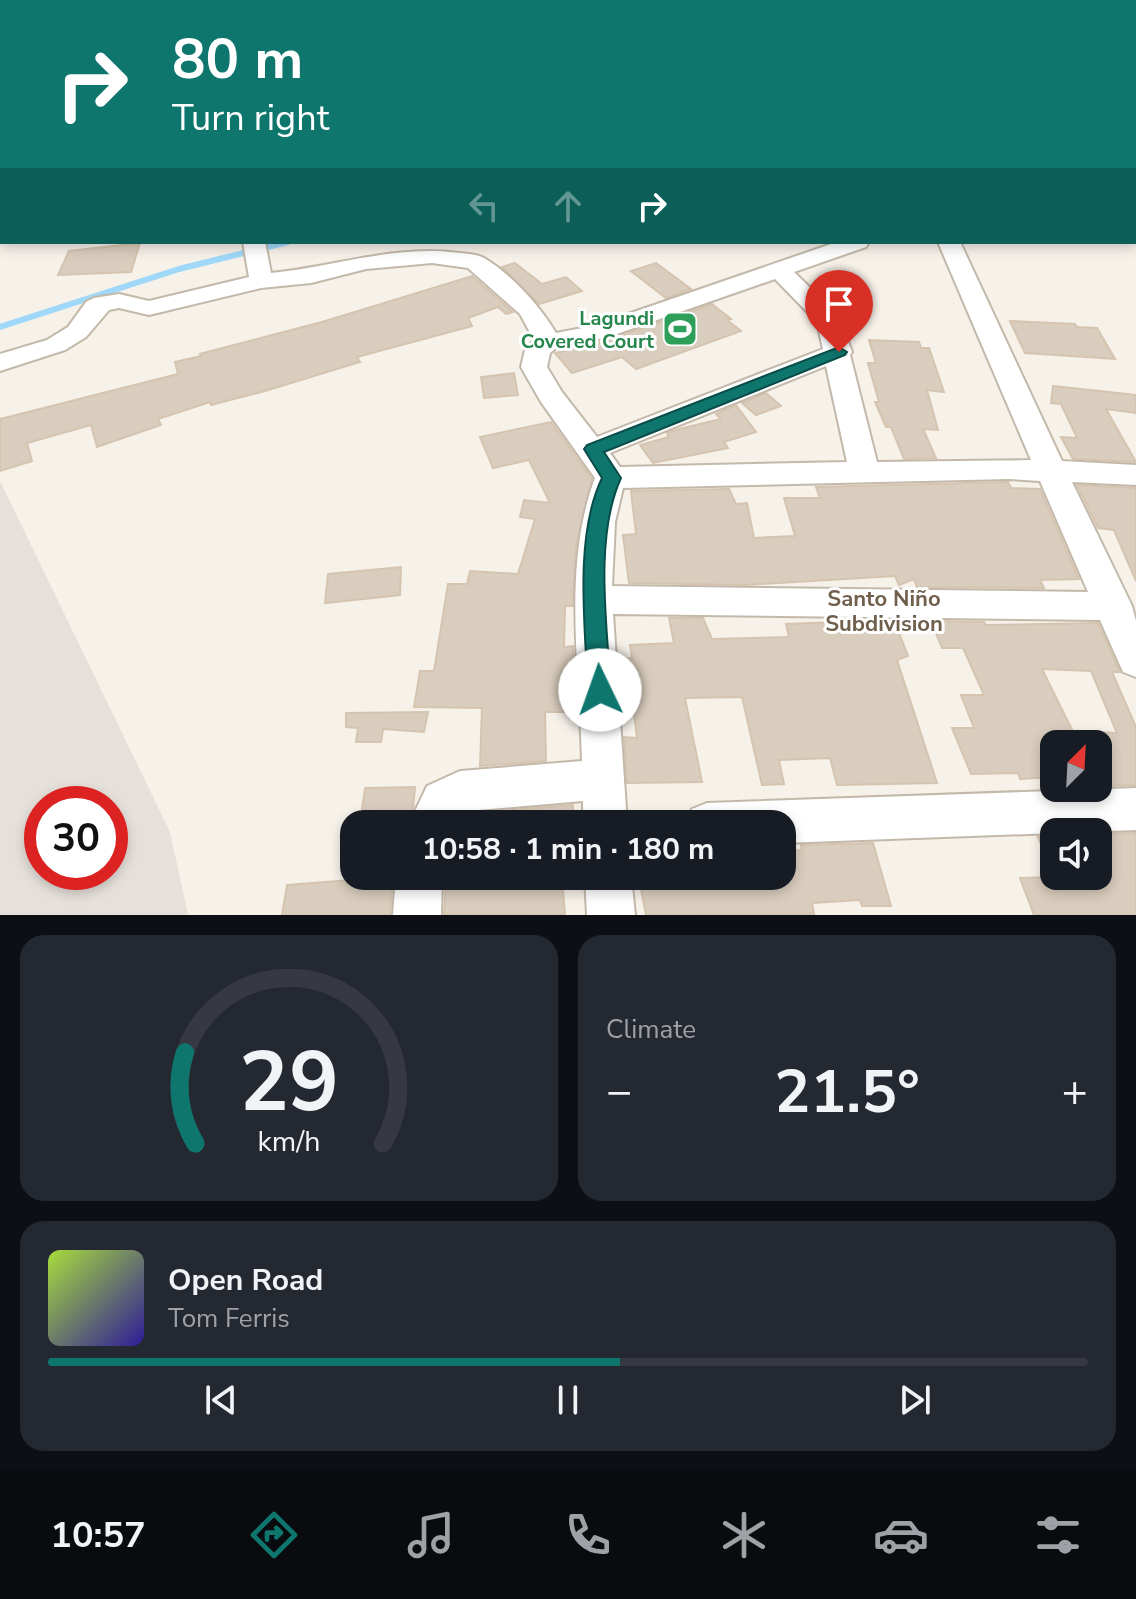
<!DOCTYPE html>
<meta charset="utf-8">
<style>
body{margin:0;font-family:"Nunito Sans",sans-serif;background:#242831;color:#f1f3f6;height:100vh;display:flex;flex-direction:column;font-size:30px;white-space:nowrap}
*{box-sizing:border-box;margin:0}
p{font-size:26px;color:#9ea1a6}
.icon{flex:none;width:44px;height:44px;fill:none;stroke:currentColor;stroke-width:2;stroke-linecap:round;stroke-linejoin:round}
.map{position:relative;height:915px;overflow:hidden}
.side{display:flex;flex-direction:column;gap:20px;padding:20px;background:#0d0f14;flex:1}
.side>*{flex:none}
.top-card{position:absolute;left:0px;top:0px;width:1136px;height:244px;box-shadow:0 4px 12px #0003;background:#0f766e;color:#fff;overflow:hidden}
.needle{width:52px;rotate:24deg}
.tools{position:absolute;left:1040px;top:730px;display:grid;gap:16px}
.tools a{display:grid;place-items:center;width:72px;height:72px;border-radius:16px;background:#171b24;box-shadow:0 4px 12px #0003;font-size:40px}
.speed{position:absolute;left:24px;top:786px;display:flex;gap:16px;font-size:40px;font-weight:700;text-align:center}
.speed>*{display:grid;place-content:center;width:104px;height:104px;border-radius:50%;background:#171b24;box-shadow:0 4px 12px #0003;line-height:1}
.speed .limit{border:12px solid #d22;background:#fff;color:#111}
.pin{position:absolute;display:grid;place-items:center;width:68px;height:68px;color:#fff;margin:-82px -34px;border-radius:50% 50% 50% 0;rotate:-45deg;box-shadow:0 0 8px #0007}
.pin .icon{rotate:45deg}
.me{position:absolute;width:88px;margin:-44px;rotate:357deg;stroke-linejoin:round;filter:drop-shadow(0 0 6px #0008)}
.turn{display:flex;align-items:center;gap:28px;height:168px;padding:0 40px;font-size:36px}
.turn .icon{width:104px;height:104px;stroke-width:2.5}
.turn b{display:block;font-size:56px;line-height:68px}
.lanes{display:flex;align-items:center;height:76px;padding:0 40px;background:#0003;justify-content:center;gap:40px;direction:ltr}
.lanes .off{opacity:.35}
.big{font-size:60px;font-weight:700;line-height:1.1}
.side .card{flex:1;display:flex;flex-direction:column;justify-content:center;gap:12px;min-width:0;padding:0 28px;border-radius:24px;background:#242831}
.side .dial{align-items:center;gap:0}
.dial svg{height:208px;overflow:visible;fill:none;stroke:#363941;stroke-width:7;stroke-linecap:round;text-anchor:middle}
.dial text{fill:#f1f3f6;stroke:none}
.song{display:flex;align-items:center;gap:24px}
.cover{width:96px;height:96px;border-radius:12px;background:linear-gradient(135deg,hsl(80 70% 55%),hsl(250 70% 35%))}
.played{height:8px;border-radius:4px;background:linear-gradient(90deg,#0f766e 55%,#363941 55%)}
.keys{display:flex;justify-content:space-around;direction:ltr}
.heat{display:flex;justify-content:space-between;align-items:center;font-size:44px;direction:ltr}
.side .tiles{flex:1;display:grid;gap:20px;grid-template-columns:1fr 1fr}
.card:last-child{grid-column:span 2}
.trip{position:absolute;left:340px;top:810px;width:456px;height:80px;border-radius:24px;background:#171b24;box-shadow:0 4px 12px #0003;font-weight:700;line-height:80px;text-align:center}
.tabs{display:flex;height:128px;justify-content:space-around;align-items:center;background:#090b0e;color:#9ea1a6}
.tabs .icon{width:56px;height:56px}
.tabs .active{color:#0f766e}
.tabs b{font-size:36px;color:#f1f3f6}
.map>svg:first-child{display:block}
.industrial{fill:#e6e0da;fill-rule:evenodd}
.lines{fill:none;stroke-linecap:round;stroke-linejoin:round}
.stream{stroke:#9fd8f9;stroke-width:6}
.building{fill:#d9cdbd;stroke:#d5c4af;stroke-width:2}
.minor-casing{stroke:#c3b9aa;stroke-width:4}
.minor{fill:#fff;fill-rule:evenodd}
.route{fill:#0f766e;stroke:#0a4d48;stroke-width:2}
.labels{text-anchor:middle;stroke-width:6;stroke-linejoin:round;paint-order:stroke}
.leisure-label{font-size:20px;font-weight:bold;fill:#27864d;stroke:#fff;text-anchor:end}
.neighbourhood-label{font-size:22px;font-weight:bold;fill:#6f5f4c;stroke:#fff}
</style>
<div class="map">
<svg width="1136" height="915" viewBox="0 0 1136 915">
<rect width="100%" height="100%" fill="#f6f1e9"/>
<path class="industrial" d="M0,481L170,832L188,915H0ZM42,804H110V872H42Z"/>
<g class="lines">
<polyline class="stream" points="0,327 179,269 288,242"/>
</g>
<g class="building">
<polygon points="140,243 131,272 58,275 69,251"/>
<polygon points="515,263 542,284 566,277 582,291 539,304 502,267"/>
<polygon points="656,263 691,289 666,298 631,271"/>
<polygon points="472,276 513,312 506,314 498,307 468,318 472,326 357,357 360,362 265,391 211,405 210,402 158,419 161,425 97,447 91,425 27,443 32,461 0,471 0,419 178,374 175,362 201,356 200,354 322,322"/>
<polygon points="712,304 731,319 727,320 741,331 636,369 622,357 572,373 555,353 609,340"/>
<polygon points="1010,321 1075,324 1077,327 1097,328 1115,359 1025,353"/>
<polygon points="869,340 919,342 921,348 929,348 944,392 927,390 938,430 923,429 936,458 904,459 891,427 886,427 875,402 879,402 868,363 876,363"/>
<polygon points="514,373 518,395 484,398 481,377"/>
<polygon points="1053,386 1136,395 1136,413 1106,409 1136,462 1073,459 1061,437 1077,438 1061,404 1051,403"/>
<polygon points="766,393 781,406 756,415 742,403"/>
<polygon points="736,405 756,432 724,442 728,448 653,463 640,445 669,437 667,433 679,429 721,419 716,414"/>
<polygon points="551,422 592,479 576,546 573,606 565,606 564,647 573,646 576,691 572,691 572,712 545,712 546,761 480,766 482,708 414,707 420,671 434,671 448,584 467,584 470,571 518,574 535,519 520,517 524,500 550,503 529,460 493,468 480,437"/>
<polygon points="1008,482 1011,488 1040,489 1079,579 1040,580 1044,588 917,587 914,579 899,585 895,576 745,585 629,583 623,535 636,534 631,491 729,489 736,504 747,503 754,538 795,536 784,498 820,498 816,487"/>
<polygon points="1077,485 1136,488 1136,581 1114,530 1098,528"/>
<polygon points="401,567 400,595 325,603 328,574"/>
<polygon points="669,618 703,618 712,639 789,637 786,624 894,620 908,656 897,660 937,783 837,785 830,758 779,760 784,784 762,785 742,697 685,698 702,782 627,783 624,737 637,738 630,681 623,681 619,659 632,658 630,645 674,643"/>
<polygon points="931,621 984,622 986,625 1098,623 1120,672 1112,672 1136,727 1136,785 1098,786 1098,732 1117,733 1091,671 1042,669 1079,744 1054,744 1054,777 1020,779 1018,773 971,774 952,728 974,728 961,695 984,695 963,648 942,648"/>
<polygon points="428,712 424,732 383,729 381,742 356,742 358,728 346,727 346,713"/>
<polygon points="415,787 413,809 406,824 360,824 365,788"/>
<polygon points="573,805 573,824 482,824 482,818 476,818 476,813"/>
<polygon points="1136,833 1136,915 1034,915 1020,878 1098,876 1098,834"/>
<polygon points="1054,836 1054,873 1053,874 1038,837"/>
<polygon points="873,843 891,906 862,906 860,900 812,903 814,914 646,915 639,879 663,876 782,876 782,851 802,850 801,845"/>
<polygon points="352,876 393,876 390,915 282,915 287,885 352,880"/>
<polygon points="516,876 562,876 565,915 444,914 446,880"/>
</g>
<g class="lines">
<defs>
<g id="minor">
<polygon points="987,0 1007,0 1008,2 988,2"/>
<rect x="1134" y="28" width="2" height="9"/>
<rect x="1134" y="97" width="2" height="10"/>
<rect x="1134" y="154" width="2" height="12"/>
<path d="M243,242H265L271,273C335,267 395,244 460,253C467,254 477,254 484,258C511,274 540,306 556,333L593,326L837,242H869L866,247L794,272L838,315L852,352L850,355L877,462L1031,460L938,242H960L1062,461L1136,465V485L1072,482L1132,606L1136,621V677L1123,672L1100,620L613,614L627,824H583V801L466,811L457,816L453,824H409L427,786L460,771L582,761C580,669 562,566 595,478L541,402L521,367L525,350L534,340L520,314L468,268L432,263L366,269L311,283L261,288L149,315L119,308L109,310L86,337L65,350L0,371V354L47,340L68,327L86,302L94,298L119,294L149,301L249,277ZM775,279L817,322L823,349L597,437L562,392L547,367L550,353L556,348L608,337ZM826,366L847,462L620,467L610,453ZM1009,479L1040,481L1088,592L612,586L615,522L623,488Z"/>
<polygon points="1136,788 1136,830 782,843 782,824 685,824 692,809 707,803"/>
<polygon points="396,876 442,876 441,915 393,915"/>
<polygon points="585,876 631,876 635,915 587,915"/>
</g>
</defs>
<use href="#minor" class="minor-casing"/>
<use href="#minor" class="minor"/>
</g>
<path class="route" d="M839,347L847,352L845,355L604,452L621,478C594,537 607,626 611,690L608,697L600,700L591,697L588,690C585,626 574,536 602,478L584,449L587,445Z"/>
<defs>
<symbol id="stadium-square" viewBox="-11 -11 22 22"><rect x="-9" y="-9" width="18" height="18" rx="4" fill="#2e9e5b" stroke="#fff"/><path d="M0-5a6.5 5 0 1 0 0 10a6.5 5 0 1 0 0-10ZM-3.5-1.8h7v3.6h-7Z" fill="#fff"/></symbol>
</defs>
<g fill-rule="evenodd">
<use href="#stadium-square" x="660" y="309" width="40" height="40"/>
</g>
<g class="labels">
<g class="leisure-label">
<text x="654" y="325">Lagundi<tspan x="654" dy="23">Covered Court</tspan></text>
</g>
<g class="neighbourhood-label">
<text x="884" y="606">Santo Niño<tspan x="884" dy="25">Subdivision</tspan></text>
</g>
</g>
</svg>
<div class="tools">
<a><svg class="needle" viewBox="-14 -14 28 28"><path d="M0-13l5 13h-10z" fill="#e53935"/><path d="M0 13l5-13h-10z" fill="#9ea1a6"/></svg></a>
<a><svg class="icon" aria-label="sound" viewBox="0 0 24 24"><path d="M4 9h4l5-4v14l-5-4H4zM17 9q2 3 0 6"/></svg></a>
</div>
<div class="speed"><div class="limit">30</div></div>
<div class="pin" style="left:839px;top:352px;background:#d93025"><svg class="icon" aria-label="arrive" viewBox="0 0 24 24"><path d="M6 21V4h12l-3 4 3 4H6"/></svg></div>
<svg class="me" style="left:600px;top:690px" viewBox="-20 -20 40 40"><circle r="19" fill="#fff"/><path d="M0-13L10 11 0 6-10 11z" fill="#0f766e"/></svg>
<div class="trip">10:58 · 1 min · 180 m</div>
<div class="top-card">
<div class="turn"><svg class="icon" aria-label="right" viewBox="0 0 24 24"><path d="M7 20v-9h11M14 6l5 5-5 5"/></svg><div><b>80 m</b>Turn right</div></div>
<div class="lanes"><svg class="icon off" aria-label="left" viewBox="0 0 24 24"><path d="M17 20v-9H6M10 6l-5 5 5 5"/></svg><svg class="icon off" aria-label="ahead" viewBox="0 0 24 24"><path d="M12 20V5M6 11l6-6 6 6"/></svg><svg class="icon" aria-label="right" viewBox="0 0 24 24"><path d="M7 20v-9h11M14 6l5 5-5 5"/></svg></div>
</div>
</div>
<section class="side">
<div class="tiles">
<div class="card dial"><svg viewBox="0 0 100 80">
<path d="M14 69A42 42 0 1 1 86 69"/>
<path d="M14 69A42 42 0 0 1 10 34" stroke="#0f766e"/>
<text x="50" y="56" font-size="32" font-weight="700">29</text>
<text x="50" y="72" font-size="11">km/h</text>
</svg></div>
<div class="card"><p>Climate</p>
<div class="heat"><a>−</a><b class="big">21.5°</b><a>+</a></div>
</div>
<div class="card">
<div class="song"><i class="cover"></i><div><b>Open Road</b><p>Tom Ferris</p></div></div>
<div class="played"></div>
<div class="keys"><svg class="icon" aria-label="previous" viewBox="0 0 24 24"><path d="M18 5L8 12l10 7zM5 5v14"/></svg><svg class="icon" aria-label="pause" viewBox="0 0 24 24"><path d="M8 5v14M16 5v14"/></svg><svg class="icon" aria-label="next" viewBox="0 0 24 24"><path d="M6 5l10 7-10 7zM19 5v14"/></svg></div>
</div>
</div>
</section>
<nav class="tabs">
<b>10:57</b>
<svg class="icon active" aria-label="directions" viewBox="0 0 24 24"><path d="M12 3l9 9-9 9-9-9zM9 14v-3h6M13 9l2 2-2 2"/></svg>
<svg class="icon" aria-label="music" viewBox="0 0 24 24"><path d="M9 18V5l10-2v13"/><circle cx="6" cy="18" r="3"/><circle cx="16" cy="16" r="3"/></svg>
<svg class="icon" aria-label="phone" viewBox="0 0 24 24"><path d="M5 4h4l2 5-3 2q2 4 5 5l2-3 5 2v4C11 20 4 13 5 4z"/></svg>
<svg class="icon" aria-label="climate" viewBox="0 0 24 24"><path d="M12 3v18M4 7l16 10M4 17L20 7"/></svg>
<svg class="icon" aria-label="car" viewBox="0 0 24 24"><path d="M5 17H2v-5l4-1 3-4h7l3 4 3 1v5h-3M9 17h6M6 11h13"/><circle cx="7" cy="17" r="2"/><circle cx="17" cy="17" r="2"/></svg>
<svg class="icon" aria-label="filters" viewBox="0 0 24 24"><path d="M4 7h16M4 17h16"/><circle cx="9" cy="7" r="2"/><circle cx="15" cy="17" r="2"/></svg>
</nav>
